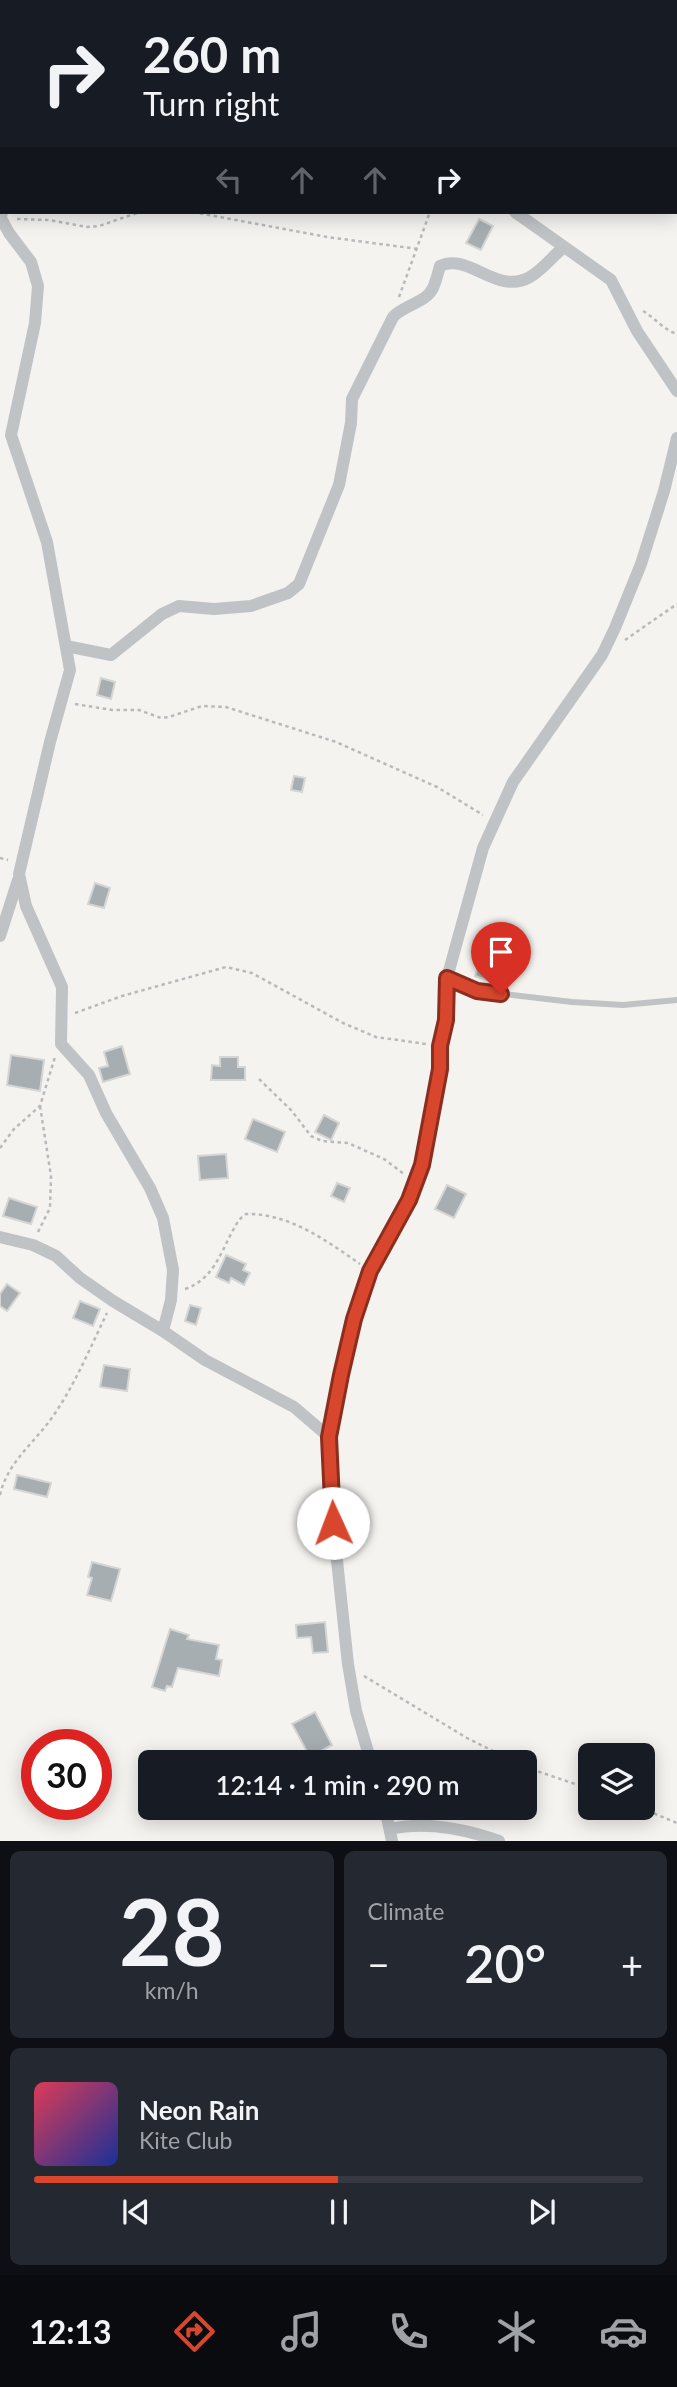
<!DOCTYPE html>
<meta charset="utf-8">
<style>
body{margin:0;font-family:Lato,sans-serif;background:#242831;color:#f1f3f6;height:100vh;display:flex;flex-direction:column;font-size:26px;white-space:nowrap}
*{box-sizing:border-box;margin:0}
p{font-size:23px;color:#9ea1a6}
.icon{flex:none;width:38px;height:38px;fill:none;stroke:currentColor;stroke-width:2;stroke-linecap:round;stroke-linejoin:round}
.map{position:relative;height:1841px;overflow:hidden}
.drawer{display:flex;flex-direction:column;gap:10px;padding:10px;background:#0d0f14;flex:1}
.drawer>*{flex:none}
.hud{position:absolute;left:0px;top:0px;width:677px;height:214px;box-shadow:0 4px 18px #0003;background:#171b24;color:#f1f3f6;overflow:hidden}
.fabs{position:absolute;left:578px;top:1743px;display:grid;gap:14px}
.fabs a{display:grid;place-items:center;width:77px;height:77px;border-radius:10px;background:#171b24;box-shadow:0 4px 18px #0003;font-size:35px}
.speed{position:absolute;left:21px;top:1729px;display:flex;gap:14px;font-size:35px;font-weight:700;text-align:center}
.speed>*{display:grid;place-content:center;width:91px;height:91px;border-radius:50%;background:#171b24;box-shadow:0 4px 18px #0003;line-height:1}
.speed .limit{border:10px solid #d22;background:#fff;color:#111}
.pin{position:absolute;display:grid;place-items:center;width:60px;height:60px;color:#fff;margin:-72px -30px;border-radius:50% 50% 50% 0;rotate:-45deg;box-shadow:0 0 7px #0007}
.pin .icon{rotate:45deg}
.me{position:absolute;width:77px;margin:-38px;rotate:358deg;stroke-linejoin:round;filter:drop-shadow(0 0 5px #0008)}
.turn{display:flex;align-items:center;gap:24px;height:147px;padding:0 28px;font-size:32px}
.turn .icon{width:91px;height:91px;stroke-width:2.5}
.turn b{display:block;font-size:49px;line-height:60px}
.lanes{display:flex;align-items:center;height:66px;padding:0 28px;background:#0003;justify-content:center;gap:35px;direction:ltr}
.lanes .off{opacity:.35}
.big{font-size:52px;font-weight:600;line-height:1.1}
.drawer .widget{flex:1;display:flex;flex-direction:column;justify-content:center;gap:10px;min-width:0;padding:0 24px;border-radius:10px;background:#242831}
.drawer .dial{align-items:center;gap:0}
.dial b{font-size:91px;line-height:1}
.song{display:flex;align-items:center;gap:21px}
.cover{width:84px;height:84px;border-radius:10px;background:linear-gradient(135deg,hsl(350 70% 55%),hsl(230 70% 35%))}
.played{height:7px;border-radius:4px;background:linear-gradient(90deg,#d7462d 50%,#363941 50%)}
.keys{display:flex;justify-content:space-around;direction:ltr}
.heat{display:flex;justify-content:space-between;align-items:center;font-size:38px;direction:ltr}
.drawer .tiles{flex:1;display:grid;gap:10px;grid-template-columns:1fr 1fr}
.widget:last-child{grid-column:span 2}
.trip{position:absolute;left:138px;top:1750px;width:399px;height:70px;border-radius:10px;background:#171b24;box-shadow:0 4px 18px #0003;font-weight:600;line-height:70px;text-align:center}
.tabs{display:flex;height:112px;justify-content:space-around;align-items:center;background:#090b0e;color:#9ea1a6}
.tabs .icon{width:49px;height:49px}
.tabs .current{color:#d7462d}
.tabs b{font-size:32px;color:#f1f3f6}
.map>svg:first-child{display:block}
.building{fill:#a6aeb2;stroke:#d5d5d3;stroke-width:2}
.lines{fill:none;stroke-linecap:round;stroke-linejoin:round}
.path{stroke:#b7babc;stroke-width:2.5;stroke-dasharray:3.5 3.5;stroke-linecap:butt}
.lane{stroke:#bfc3c6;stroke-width:6}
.street{stroke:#bfc3c6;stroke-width:12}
.route-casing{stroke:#8c2e1d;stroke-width:18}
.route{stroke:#d7462d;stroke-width:12}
</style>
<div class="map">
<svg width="677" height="1841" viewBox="0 0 677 1841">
<rect width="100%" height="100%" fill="#f4f3f0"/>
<g class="building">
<polygon points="479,219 493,226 481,250 466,243"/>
<polygon points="101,678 115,682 111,699 97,695"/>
<polygon points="294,776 305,778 302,792 291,790"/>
<polygon points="95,883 110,888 104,908 88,904"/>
<polygon points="482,953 497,958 490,981 475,976"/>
<polygon points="122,1046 130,1074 103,1082 99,1068 108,1066 104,1052"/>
<polygon points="11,1055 44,1060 40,1091 7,1085"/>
<polygon points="220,1057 238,1057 238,1067 245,1067 245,1080 211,1080 212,1065 220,1066"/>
<polygon points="324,1115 339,1123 331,1140 315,1132"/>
<polygon points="253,1119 285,1132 277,1152 245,1139"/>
<polygon points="226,1154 228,1178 200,1180 198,1156"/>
<polygon points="337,1183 350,1188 344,1202 331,1196"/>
<polygon points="447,1185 466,1194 454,1218 435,1209"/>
<polygon points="9,1198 37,1207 31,1224 3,1216"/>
<polygon points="226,1255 246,1264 243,1270 250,1273 244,1285 231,1278 229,1283 216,1277"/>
<polygon points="7,1284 20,1293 7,1311 0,1306 0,1294"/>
<polygon points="80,1301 100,1309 93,1326 73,1318"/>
<polygon points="190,1305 201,1308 196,1325 185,1321"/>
<polygon points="104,1365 130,1369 127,1391 100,1387"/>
<polygon points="17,1475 51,1483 47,1497 14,1489"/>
<polygon points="92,1562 120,1569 111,1601 87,1595 92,1578 88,1577"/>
<polygon points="325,1622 328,1652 313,1653 311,1637 297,1638 296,1625"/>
<polygon points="170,1629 189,1635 187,1639 219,1645 216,1659 222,1660 219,1676 178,1668 172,1687 167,1686 165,1691 152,1687"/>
<polygon points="315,1712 332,1745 310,1757 292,1724"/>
</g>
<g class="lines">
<g class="path">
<polyline points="521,2 522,0"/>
<polyline points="193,212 327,237 418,249"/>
<polyline points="17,219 49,220 87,227 99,226 140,212"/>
<polyline points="399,297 430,212"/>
<path d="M643,311C655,318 664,330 677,334"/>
<polyline points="625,640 677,604"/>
<polyline points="75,704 112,710 139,710 161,718 169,717 202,706 226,707 336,742 437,787 483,815"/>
<polyline points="0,858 8,860"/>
<polyline points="75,1013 122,996 226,967 252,973 343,1023 376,1037 426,1044"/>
<polyline points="259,1079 291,1110 311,1136 322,1141 348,1143 384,1159 404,1174"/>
<polyline points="0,1148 14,1129 40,1106 55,1057"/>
<polyline points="38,1232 50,1208 51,1176 40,1106"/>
<path d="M185,1289C212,1280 220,1255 232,1232C236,1225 239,1218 246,1214C289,1213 327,1241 360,1264"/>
<path d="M0,1495C7,1463 33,1444 51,1419C74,1387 90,1348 107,1313"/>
<polyline points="364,1676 467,1738 515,1762"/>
<polyline points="525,1767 590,1789"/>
<polyline points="641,1808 677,1823"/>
</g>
<polyline class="lane" points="448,978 477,991 572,1002 623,1005 677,1000"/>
<g class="street">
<polyline points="349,0 352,2"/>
<polyline points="34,2 34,0"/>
<polyline points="674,2 674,0"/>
<polyline points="676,40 677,70"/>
<polyline points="676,108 677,80"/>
<polyline points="676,154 677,181"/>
<polyline points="2,212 1,218 9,233 31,262 38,286 35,323 11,435 47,542 70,670 50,742 19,874 26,906 62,987 61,1044 89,1075 106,1113 150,1188 163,1218 173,1270 171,1300 163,1331"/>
<polyline points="515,212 611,280 637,331 677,391"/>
<path d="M66,646L111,655L162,614L179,606L214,609L251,606L288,593L299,584L339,485L351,423L352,399L393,317C404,305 426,303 433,288C436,281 438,273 440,266C469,252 496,296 530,277C542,270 553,256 564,247"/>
<polyline points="0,936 18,880"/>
<polyline points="0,1237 33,1245 56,1256 80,1278 113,1301 163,1331 205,1360 294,1407 329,1437"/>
<polyline points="371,1762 356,1711 348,1664 333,1523 329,1437 340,1375 354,1319 370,1271 409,1200 422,1165 440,1069 440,1046 446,1020 447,978 483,848 513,782 602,655 615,628 641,564 664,491 677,438"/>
<polyline points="385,1808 392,1841"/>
<path d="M390,1829C426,1821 465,1829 499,1841"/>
</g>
</g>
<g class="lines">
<defs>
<polyline id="route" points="333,1523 329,1437 341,1375 354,1319 370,1271 409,1200 422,1165 440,1069 440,1046 446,1020 447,978 477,991 501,994"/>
</defs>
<use href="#route" class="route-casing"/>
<use href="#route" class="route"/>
</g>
</svg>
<div class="fabs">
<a><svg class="icon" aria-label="layers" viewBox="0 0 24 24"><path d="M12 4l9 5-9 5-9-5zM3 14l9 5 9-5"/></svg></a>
</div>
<div class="speed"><div class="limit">30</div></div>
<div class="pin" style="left:501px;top:994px;background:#d93025"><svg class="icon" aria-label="arrive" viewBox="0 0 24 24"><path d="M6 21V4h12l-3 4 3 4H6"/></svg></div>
<svg class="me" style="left:333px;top:1523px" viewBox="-20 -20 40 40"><circle r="19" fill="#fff"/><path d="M0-13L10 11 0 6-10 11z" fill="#d7462d"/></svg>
<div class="trip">12:14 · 1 min · 290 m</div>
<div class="hud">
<div class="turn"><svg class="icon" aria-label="right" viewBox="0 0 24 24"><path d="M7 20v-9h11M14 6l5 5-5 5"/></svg><div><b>260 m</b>Turn right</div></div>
<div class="lanes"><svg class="icon off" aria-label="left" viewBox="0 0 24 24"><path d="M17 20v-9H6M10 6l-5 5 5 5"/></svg><svg class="icon off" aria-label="ahead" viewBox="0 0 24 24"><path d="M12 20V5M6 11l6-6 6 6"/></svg><svg class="icon off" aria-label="ahead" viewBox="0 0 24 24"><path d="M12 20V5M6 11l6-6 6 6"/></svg><svg class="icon" aria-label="right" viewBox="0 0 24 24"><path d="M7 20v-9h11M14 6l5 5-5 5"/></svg></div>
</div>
</div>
<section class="drawer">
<div class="tiles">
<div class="widget dial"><b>28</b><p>km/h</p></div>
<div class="widget"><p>Climate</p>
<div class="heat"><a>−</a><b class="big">20°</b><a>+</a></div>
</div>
<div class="widget">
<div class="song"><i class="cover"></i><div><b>Neon Rain</b><p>Kite Club</p></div></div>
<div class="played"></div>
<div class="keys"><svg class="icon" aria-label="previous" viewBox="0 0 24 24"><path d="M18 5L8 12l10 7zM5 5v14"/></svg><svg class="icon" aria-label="pause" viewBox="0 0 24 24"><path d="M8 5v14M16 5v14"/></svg><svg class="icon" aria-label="next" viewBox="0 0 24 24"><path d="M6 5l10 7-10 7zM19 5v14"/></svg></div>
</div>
</div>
</section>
<nav class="tabs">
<b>12:13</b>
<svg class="icon current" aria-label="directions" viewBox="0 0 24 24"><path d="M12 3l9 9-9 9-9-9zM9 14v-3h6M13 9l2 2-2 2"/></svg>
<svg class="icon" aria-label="music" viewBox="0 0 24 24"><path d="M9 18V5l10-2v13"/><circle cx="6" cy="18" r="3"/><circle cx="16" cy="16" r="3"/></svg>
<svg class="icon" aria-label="phone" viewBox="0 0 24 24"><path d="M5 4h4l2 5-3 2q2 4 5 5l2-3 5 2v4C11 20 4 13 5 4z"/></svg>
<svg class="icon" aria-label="climate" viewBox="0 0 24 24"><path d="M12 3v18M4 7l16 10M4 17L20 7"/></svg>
<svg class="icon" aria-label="car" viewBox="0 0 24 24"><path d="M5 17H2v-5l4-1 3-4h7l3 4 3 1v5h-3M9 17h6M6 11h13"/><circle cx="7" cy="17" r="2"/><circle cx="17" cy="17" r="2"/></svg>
</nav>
